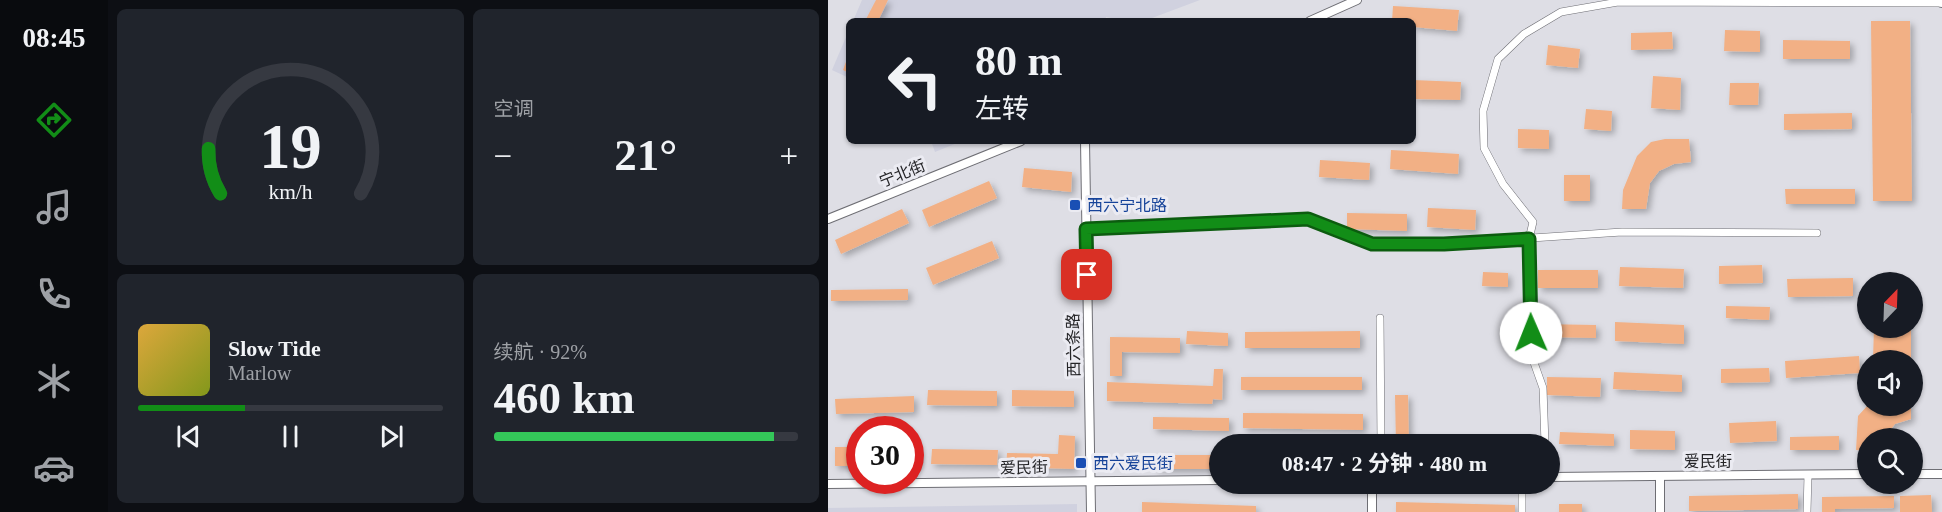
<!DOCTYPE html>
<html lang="zh">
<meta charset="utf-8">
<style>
body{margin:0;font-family:"Times New Roman","Noto Sans SC",serif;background:#20242c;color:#f1f3f6;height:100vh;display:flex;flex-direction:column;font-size:22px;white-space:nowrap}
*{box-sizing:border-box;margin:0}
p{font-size:20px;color:#9ea1a6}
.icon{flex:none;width:33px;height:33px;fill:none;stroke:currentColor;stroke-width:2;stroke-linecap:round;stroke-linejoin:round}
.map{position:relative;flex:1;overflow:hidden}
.sheet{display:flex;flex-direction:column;gap:9px;padding:9px;background:#0d0f14;width:720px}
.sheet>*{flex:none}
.hud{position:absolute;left:18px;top:18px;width:570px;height:126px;border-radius:9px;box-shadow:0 2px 4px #0004;background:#171b24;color:#f1f3f6;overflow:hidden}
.needle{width:39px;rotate:23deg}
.buttons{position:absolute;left:1029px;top:272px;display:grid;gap:12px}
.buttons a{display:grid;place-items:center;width:66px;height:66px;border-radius:50%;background:#171b24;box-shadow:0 2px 4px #0004;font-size:30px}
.speed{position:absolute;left:18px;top:416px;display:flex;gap:12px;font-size:30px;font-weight:700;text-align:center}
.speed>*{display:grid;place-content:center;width:78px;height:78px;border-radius:50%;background:#171b24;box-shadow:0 2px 4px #0004;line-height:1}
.speed .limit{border:9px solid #d22;background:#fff;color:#111}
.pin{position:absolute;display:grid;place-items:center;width:51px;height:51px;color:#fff;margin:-26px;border-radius:12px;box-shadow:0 3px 9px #0006}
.me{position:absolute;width:66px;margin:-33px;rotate:359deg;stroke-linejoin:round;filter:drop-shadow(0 0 4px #0008)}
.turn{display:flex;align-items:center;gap:21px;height:126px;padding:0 30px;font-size:27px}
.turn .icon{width:78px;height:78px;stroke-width:2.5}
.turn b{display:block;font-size:42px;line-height:51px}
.big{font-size:45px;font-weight:700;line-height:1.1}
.sheet .card{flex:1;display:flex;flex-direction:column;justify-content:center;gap:9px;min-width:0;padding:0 21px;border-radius:9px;background:#20242c}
.sheet .dial{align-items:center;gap:0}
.dial svg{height:156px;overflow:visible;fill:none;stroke:#363941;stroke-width:7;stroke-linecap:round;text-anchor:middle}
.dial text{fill:#f1f3f6;stroke:none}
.song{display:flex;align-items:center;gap:18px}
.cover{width:72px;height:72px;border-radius:9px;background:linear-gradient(135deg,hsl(40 70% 55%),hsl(70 70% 35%))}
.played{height:6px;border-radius:3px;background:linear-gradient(90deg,#128d17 35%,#363941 35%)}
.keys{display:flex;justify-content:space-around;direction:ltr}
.heat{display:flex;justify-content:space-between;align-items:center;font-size:33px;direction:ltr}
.charge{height:9px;border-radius:4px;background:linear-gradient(90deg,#34c759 92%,#363941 0)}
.sheet .tiles{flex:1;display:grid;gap:9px;grid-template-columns:repeat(2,1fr)}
.trip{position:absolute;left:381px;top:434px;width:351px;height:60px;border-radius:30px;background:#171b24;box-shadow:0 2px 4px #0004;font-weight:700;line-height:60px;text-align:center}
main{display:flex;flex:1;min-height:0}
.tabs{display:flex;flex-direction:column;width:108px;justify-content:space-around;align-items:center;background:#090b0e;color:#9ea1a6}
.tabs .icon{width:42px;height:42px}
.tabs .selected{color:#128d17}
.tabs b{font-size:27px;color:#f1f3f6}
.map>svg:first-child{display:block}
.built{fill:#d0d1df}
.building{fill:#f2b085;filter:url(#shadow)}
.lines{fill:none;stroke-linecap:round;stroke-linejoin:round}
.minor-casing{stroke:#6e6e74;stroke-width:8}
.tertiary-casing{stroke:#6e6e74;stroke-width:10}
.trunk-casing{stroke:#6e6e74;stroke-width:14}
.minor{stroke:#fff;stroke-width:7}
.tertiary{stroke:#fff;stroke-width:8}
.trunk{stroke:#fff;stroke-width:12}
.route-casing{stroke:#0c5c0f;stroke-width:15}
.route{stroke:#128d17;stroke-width:10}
.transit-dot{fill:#1a4fb4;stroke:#ebebf2;stroke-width:2}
.labels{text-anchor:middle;stroke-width:6;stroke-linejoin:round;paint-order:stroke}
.street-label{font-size:16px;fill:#252528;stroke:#ebebf2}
.transit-label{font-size:16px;fill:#164399;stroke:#ebebf2;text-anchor:start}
</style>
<main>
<nav class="tabs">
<b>08:45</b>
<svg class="icon selected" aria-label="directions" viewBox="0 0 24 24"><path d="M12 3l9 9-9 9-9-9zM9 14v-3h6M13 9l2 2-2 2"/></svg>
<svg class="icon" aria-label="music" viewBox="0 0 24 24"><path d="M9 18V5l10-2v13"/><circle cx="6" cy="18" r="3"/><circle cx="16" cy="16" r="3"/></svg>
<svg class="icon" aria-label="phone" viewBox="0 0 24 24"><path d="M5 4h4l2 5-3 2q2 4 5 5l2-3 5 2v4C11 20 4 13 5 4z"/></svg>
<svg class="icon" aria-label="climate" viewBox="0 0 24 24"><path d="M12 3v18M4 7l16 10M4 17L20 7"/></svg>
<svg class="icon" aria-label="car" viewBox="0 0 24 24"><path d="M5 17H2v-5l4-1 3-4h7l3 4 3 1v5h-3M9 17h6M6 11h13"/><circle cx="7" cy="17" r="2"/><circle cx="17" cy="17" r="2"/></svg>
</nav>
<section class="sheet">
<div class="tiles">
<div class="card dial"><svg viewBox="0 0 100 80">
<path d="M14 69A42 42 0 1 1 86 69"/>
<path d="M14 69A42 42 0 0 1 8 46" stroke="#128d17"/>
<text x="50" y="56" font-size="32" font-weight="700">19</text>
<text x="50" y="72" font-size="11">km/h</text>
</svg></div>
<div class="card"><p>空调</p>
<div class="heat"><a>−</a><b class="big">21°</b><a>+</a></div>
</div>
<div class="card">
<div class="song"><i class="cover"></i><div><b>Slow Tide</b><p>Marlow</p></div></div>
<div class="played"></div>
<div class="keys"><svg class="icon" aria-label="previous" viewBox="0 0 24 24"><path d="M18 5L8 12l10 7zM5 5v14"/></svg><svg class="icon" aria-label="pause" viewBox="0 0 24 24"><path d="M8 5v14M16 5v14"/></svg><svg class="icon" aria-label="next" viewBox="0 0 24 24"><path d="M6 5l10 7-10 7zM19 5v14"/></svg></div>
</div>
<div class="card"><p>续航 · 92%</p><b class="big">460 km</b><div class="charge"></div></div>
</div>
</section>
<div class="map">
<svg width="1114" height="512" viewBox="0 0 1114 512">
<defs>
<filter id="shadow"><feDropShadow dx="3.5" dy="3.5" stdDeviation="3" flood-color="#0004"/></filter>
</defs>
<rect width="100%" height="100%" fill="#dedee5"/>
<g class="built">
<polygon points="34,0 372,0 316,21 300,21 278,17 277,21 25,21"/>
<polygon points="21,30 21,78 4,70"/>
<polygon points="103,141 134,141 107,152"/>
<polygon points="249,504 249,512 0,512 0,508"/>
</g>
<g class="building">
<polygon points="48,0 60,0 50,21 37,21"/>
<polygon points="565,6 631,10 629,31 585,27 585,21 564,21"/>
<polygon points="1043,21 1082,21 1084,201 1045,201"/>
<polygon points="897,30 932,31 932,52 896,51"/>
<polygon points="844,32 845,49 803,50 803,33"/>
<polygon points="955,40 1022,41 1022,59 955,59"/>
<polygon points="720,45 752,49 750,68 718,65"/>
<polygon points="19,59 21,59 21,73 15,70"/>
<polygon points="825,76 853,78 852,110 823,108"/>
<polygon points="585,80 633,82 632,100 585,99"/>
<polygon points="902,83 931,83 930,105 901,105"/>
<polygon points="758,109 784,111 783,131 756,129"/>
<polygon points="1024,113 1024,129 956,130 956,114"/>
<polygon points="690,129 721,130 721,149 690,148"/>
<polygon points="837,139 861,139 863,162 846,164 831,171 822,183 818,209 794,209 795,190 809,156 823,142"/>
<polygon points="563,150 631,154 630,174 562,169"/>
<polygon points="492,160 542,163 541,180 491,177"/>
<polygon points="196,168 244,172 243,192 194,187"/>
<rect x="736" y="175" width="26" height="26"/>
<polygon points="161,181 169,198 101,227 94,210"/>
<polygon points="957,189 1027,189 1027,204 958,204"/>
<polygon points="600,208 648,210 647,230 599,227"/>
<polygon points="74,209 81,223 13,254 7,240"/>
<polygon points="519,213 579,214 579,231 519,229"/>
<polygon points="164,241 171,258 105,285 98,268"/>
<polygon points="934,265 935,283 891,284 891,266"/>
<polygon points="792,267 856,269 855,288 791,286"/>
<rect x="710" y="270" width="60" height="18"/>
<polygon points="655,272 680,273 680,287 654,286"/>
<polygon points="1025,278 1025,296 960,297 959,279"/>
<polygon points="80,289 80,300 3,301 3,290"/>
<polygon points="898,306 942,307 941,320 898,318"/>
<polygon points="787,322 856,325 856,344 787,341"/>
<polygon points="711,324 768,325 768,338 711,337"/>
<polygon points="1046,327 1083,327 1083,360 1045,360"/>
<polygon points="359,331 400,333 400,346 358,344"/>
<polygon points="532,331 532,348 417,348 417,332"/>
<polygon points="282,337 352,338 352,353 294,352 294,376 282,376"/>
<polygon points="1031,356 1032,373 958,378 957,361"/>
<polygon points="941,368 942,382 893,383 893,369"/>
<polygon points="386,369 395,369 394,400 385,399 384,404 279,401 279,382 385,386"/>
<polygon points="786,372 854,375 854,392 785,389"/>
<rect x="413" y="377" width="121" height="13"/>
<polygon points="719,377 773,378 772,397 719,395"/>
<polygon points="100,390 169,391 169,406 99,405"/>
<polygon points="184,390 246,391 246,407 184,406"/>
<polygon points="567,395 580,395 581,444 568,444"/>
<polygon points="86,396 86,412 8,414 7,399"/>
<polygon points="1040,405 1083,405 1083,419 1067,424 1056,438 1040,438 1040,451 1028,450 1030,416"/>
<polygon points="415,413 535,414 535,430 415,428"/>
<polygon points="325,417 401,418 401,431 325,429"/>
<polygon points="948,421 949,441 902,443 901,423"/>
<polygon points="802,430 847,431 847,450 802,449"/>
<polygon points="732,432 786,434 786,446 731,444"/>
<polygon points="231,435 247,436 246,469 178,467 179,453 230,454"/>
<polygon points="1011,436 1011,450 962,450 962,437"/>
<rect x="7" y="447" width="25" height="19"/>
<rect x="82" y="448" width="8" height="18"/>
<polygon points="104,449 170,450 169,465 103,464"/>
<rect x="327" y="455" width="65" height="14"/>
<polygon points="970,494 970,509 861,511 861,496"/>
<polygon points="1103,495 1104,512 1072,512 1072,496"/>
<polygon points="1066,496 1066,508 1007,509 1007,512 994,512 994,497"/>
<polygon points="314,502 428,506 428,512 314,512"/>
<polygon points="568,502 687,505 687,512 568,512"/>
<rect x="731" y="504" width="23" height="8"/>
</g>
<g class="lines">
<defs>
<g id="minor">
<polyline points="258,229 480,219 545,244 616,244 794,232 989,233"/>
<polyline points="552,318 553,444"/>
<polyline points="717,444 715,388 704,357 701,239 705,222 675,184 656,148 655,111 670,59 696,34 733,12 790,2 1114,3"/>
<polyline points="694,483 694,512"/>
<polyline points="979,512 980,475"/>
</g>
<g id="tertiary">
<polyline points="482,21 529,0"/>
<polyline points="257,141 263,512"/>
<polyline points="0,219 193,141"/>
<polyline points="1084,474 1114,474"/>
<polyline points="832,476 832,512"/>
<polyline points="722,477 1040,474"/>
<polyline points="544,483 544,512"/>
<polyline points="0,484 392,480"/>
</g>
<polyline id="trunk" points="1114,0 1114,1"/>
</defs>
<use href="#minor" class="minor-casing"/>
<use href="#tertiary" class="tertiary-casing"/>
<use href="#trunk" class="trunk-casing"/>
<use href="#minor" class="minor"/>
<use href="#tertiary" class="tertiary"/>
<use href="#trunk" class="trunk"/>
</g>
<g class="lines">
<defs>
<polyline id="route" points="259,275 258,229 480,219 544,244 616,244 701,239 703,333"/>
</defs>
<use href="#route" class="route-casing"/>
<use href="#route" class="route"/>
</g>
<g class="transit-dot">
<rect x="241" y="199" width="12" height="12" rx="3"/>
<rect x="247" y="457" width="12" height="12" rx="3"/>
</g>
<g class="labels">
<g class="street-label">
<text transform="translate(74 173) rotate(-22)" y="6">宁北街</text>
<text transform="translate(245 345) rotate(-91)" y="6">西六条路</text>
<text x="880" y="467">爱民街</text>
<text transform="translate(196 467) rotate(-1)" y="6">爱民街</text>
</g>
<g class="transit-label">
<text x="259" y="211">西六宁北路</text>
<text x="265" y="469">西六爱民街</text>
</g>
</g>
</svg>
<div class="buttons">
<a><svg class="needle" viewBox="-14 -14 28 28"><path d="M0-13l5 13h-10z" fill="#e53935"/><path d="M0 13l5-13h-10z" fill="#9ea1a6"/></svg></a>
<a><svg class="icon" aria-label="sound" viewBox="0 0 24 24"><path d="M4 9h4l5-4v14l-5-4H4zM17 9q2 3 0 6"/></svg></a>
<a><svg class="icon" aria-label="search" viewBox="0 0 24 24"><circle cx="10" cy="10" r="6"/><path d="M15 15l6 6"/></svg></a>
</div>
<div class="speed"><div class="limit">30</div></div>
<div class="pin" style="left:259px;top:275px;background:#d93025"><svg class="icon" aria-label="arrive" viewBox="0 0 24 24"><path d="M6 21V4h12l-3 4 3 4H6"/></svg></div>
<svg class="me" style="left:703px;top:333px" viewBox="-20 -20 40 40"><circle r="19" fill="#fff"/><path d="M0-13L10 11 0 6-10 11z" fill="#128d17"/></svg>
<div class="trip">08:47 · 2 分钟 · 480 m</div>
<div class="hud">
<div class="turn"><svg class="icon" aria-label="left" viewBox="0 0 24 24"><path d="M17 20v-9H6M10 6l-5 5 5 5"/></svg><div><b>80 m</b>左转</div></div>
</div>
</div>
</main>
